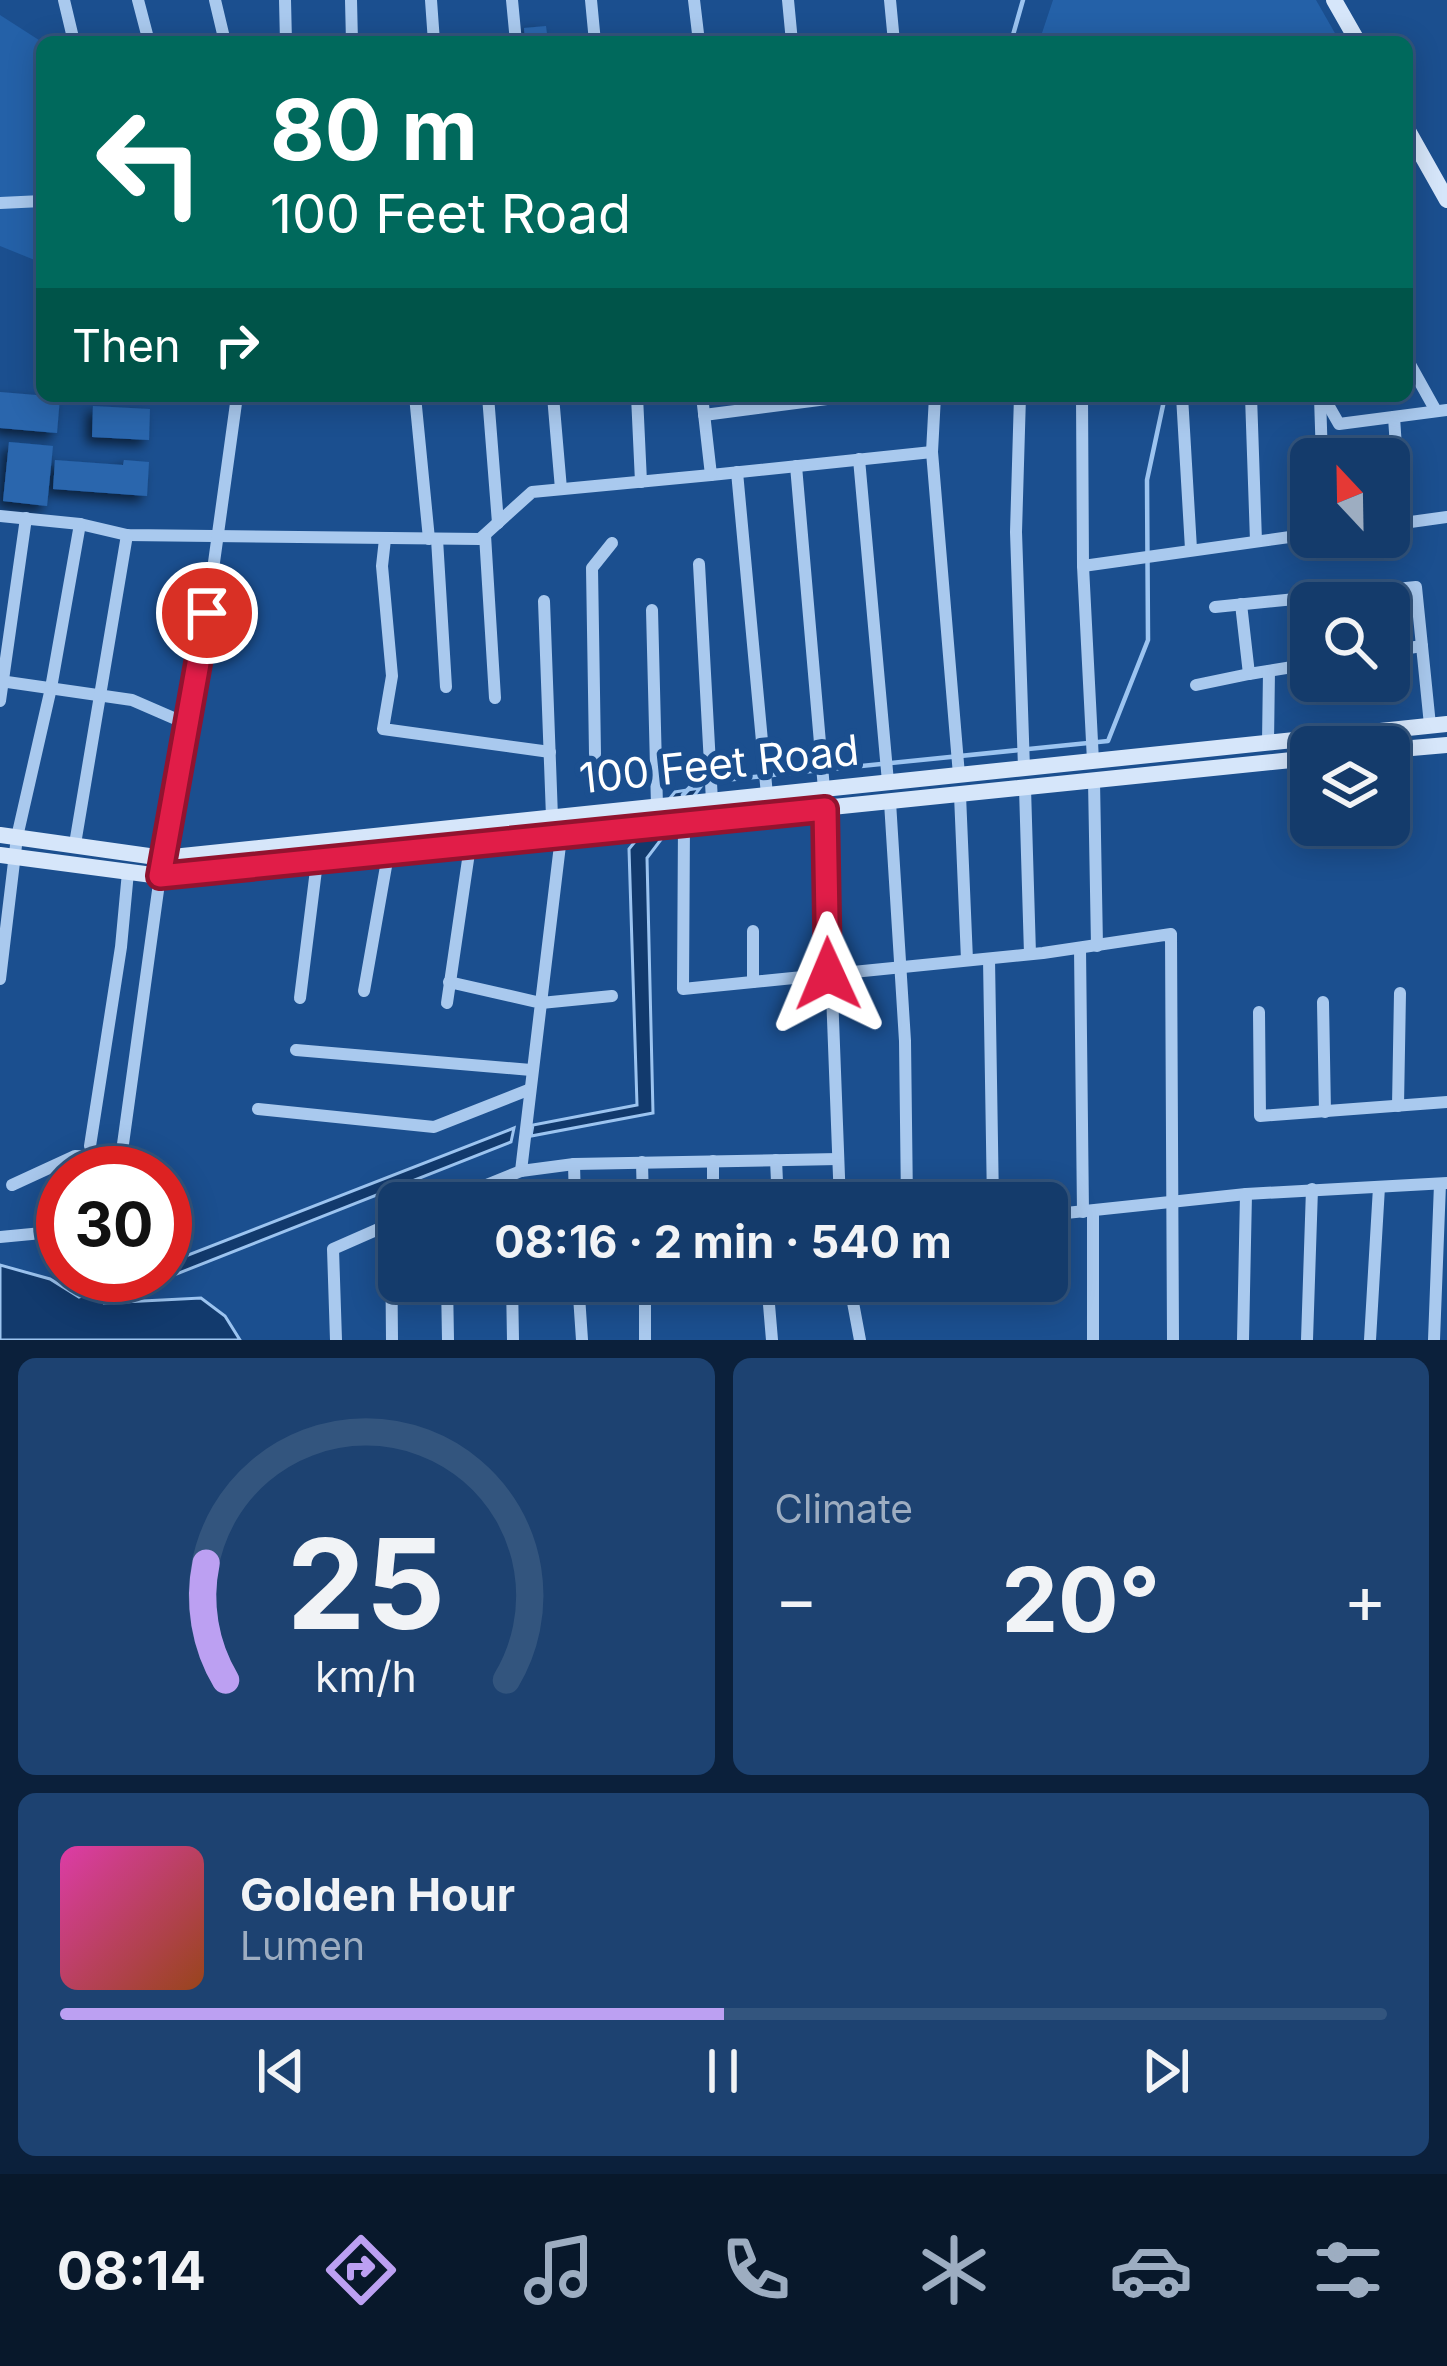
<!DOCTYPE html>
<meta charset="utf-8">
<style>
body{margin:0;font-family:Inter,sans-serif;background:#1d4271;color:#f1f3f6;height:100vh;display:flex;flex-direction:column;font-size:45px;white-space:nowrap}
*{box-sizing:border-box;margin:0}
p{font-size:39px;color:#9dadc1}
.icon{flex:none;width:66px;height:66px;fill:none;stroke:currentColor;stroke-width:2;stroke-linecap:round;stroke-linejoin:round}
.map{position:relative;height:1340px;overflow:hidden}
.side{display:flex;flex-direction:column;gap:18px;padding:18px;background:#0b203b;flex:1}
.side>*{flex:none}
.hud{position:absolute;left:36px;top:36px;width:1377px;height:366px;border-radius:18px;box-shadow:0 6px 30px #0003,0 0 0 3px #33557e;background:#00695c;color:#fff;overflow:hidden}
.needle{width:78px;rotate:338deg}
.controls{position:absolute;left:1290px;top:438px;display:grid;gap:24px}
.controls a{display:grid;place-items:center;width:120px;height:120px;border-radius:18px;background:#143b6b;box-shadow:0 6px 30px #0003,0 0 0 3px #33557e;font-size:60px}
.speed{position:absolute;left:36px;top:1146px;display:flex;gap:24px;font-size:60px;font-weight:700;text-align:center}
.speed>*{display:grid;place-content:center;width:156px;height:156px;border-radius:50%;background:#143b6b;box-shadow:0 6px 30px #0003,0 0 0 3px #33557e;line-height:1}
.speed .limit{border:18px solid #d22;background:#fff;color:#111}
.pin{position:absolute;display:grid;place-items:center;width:102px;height:102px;color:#fff;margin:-51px;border:6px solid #fff;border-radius:50%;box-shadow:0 3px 12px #0007}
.me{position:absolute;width:132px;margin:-66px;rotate:359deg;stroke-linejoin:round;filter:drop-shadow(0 0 9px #0008)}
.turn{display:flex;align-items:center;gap:42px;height:252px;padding:0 36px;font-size:54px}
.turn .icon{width:156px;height:156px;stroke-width:2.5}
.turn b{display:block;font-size:84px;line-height:102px}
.then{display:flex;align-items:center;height:114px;padding:0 36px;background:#0003;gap:24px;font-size:45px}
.big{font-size:90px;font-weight:700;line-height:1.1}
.side .tile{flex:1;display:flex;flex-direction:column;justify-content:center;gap:18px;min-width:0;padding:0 42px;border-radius:18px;background:#1d4271}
.side .dial{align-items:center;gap:0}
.dial svg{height:312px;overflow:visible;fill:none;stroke:#33557e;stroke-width:7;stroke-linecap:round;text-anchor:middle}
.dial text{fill:#f1f3f6;stroke:none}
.song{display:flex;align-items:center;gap:36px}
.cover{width:144px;height:144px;border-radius:18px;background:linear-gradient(135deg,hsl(320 70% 55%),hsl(20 70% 35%))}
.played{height:12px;border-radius:6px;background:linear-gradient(90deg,#bca0f2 50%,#33557e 50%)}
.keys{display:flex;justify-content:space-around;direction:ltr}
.heat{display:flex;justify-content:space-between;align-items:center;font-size:66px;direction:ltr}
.side .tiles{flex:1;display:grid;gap:18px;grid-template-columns:1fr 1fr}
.tile:last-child{grid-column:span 2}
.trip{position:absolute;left:378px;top:1182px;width:690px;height:120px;border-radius:18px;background:#143b6b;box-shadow:0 6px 30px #0003,0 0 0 3px #33557e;font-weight:700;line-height:120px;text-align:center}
.tab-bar{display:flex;height:192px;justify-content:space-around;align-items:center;background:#08182b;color:#9dadc1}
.tab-bar .icon{width:84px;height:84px}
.tab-bar .on{color:#bca0f2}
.tab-bar b{font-size:54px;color:#f1f3f6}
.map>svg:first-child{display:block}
.green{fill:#2461a8}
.water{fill:#123a6d;stroke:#9cc4f0;stroke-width:3}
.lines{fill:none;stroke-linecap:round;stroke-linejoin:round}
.stream{stroke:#9cc4f0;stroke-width:4.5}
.building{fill:#2a66ad;filter:url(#shadow)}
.street{stroke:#a9c9ee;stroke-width:12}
.secondary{stroke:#d6e6fa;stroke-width:16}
.route-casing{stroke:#92132f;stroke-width:30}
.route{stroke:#e11d48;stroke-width:21}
.labels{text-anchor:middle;stroke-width:12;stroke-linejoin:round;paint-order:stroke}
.street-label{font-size:42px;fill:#fff;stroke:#1b4f8f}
</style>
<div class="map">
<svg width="1447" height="1340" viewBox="0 0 1447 1340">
<defs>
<filter id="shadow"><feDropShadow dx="-6" dy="6" stdDeviation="6" flood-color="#0009"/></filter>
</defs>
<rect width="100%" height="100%" fill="#1b4f8f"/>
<g class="green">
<polygon points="1053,0 1316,0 1340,42 1039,42"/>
<polygon points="0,15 42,42 42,263 0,246"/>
</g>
<g class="water">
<polygon points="700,788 647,858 653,1113 531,1136 533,1125 637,1105 629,849 675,792"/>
<polygon points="514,1128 511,1142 103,1303 201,1298 225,1316 240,1340 0,1340 0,1265 50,1279 79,1297 136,1275 165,1275 165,1264"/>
</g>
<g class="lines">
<g class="stream">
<polyline points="1011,42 1023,0"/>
<polyline points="683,795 694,783 1108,741 1148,640 1147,480 1165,396"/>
</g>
</g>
<g class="building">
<polygon points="546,26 548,42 525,42 524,28"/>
<polygon points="0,392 60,397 57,433 0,428"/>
<polygon points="93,406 150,409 149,440 92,437"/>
<polygon points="9,442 53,446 47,506 3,501"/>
<polygon points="55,460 123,465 124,460 149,462 147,496 53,489"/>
</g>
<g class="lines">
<g class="street">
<polyline points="64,0 74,42"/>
<polyline points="138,0 149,42"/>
<polyline points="215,0 225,42"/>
<polyline points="285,0 286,42"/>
<polyline points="351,0 352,42"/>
<polyline points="431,0 434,42"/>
<polyline points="512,0 516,42"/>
<polyline points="591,0 595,42"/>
<polyline points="694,0 699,42"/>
<polyline points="788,0 792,42"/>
<polyline points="890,0 894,42"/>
<polyline points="0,203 42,201"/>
<polyline points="1407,359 1436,411"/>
<polyline points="415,396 429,539"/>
<polyline points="488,396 498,523"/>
<polyline points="553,396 561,489"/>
<polyline points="637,396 641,482"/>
<polyline points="702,396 711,475 932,452"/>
<polyline points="935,396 932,452 959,775"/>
<polyline points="1020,396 1016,532 1024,768"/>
<polyline points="1082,396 1083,566"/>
<polyline points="1182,396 1191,549"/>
<polyline points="1251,396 1256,541"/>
<polyline points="1323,396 1339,424 1447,410"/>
<polyline points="1320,397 1322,459"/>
<polyline points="704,415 850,396"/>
<polyline points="1394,417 1401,524"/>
<polyline points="859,459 888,782"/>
<polyline points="796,466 824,789"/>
<polyline points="737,472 767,795"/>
<polyline points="0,516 80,524 127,535 480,539 532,492 711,475"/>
<polyline points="1389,525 1447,517"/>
<polyline points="485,535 495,698"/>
<polyline points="385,539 382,566 392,676 383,729 550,752"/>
<polyline points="437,539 446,687"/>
<polyline points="699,564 712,801"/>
<polyline points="544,601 552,817"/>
<polyline points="1241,604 1249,674 1311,664"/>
<polyline points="1215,607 1416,587 1430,725"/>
<polyline points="652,610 657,806"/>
<polyline points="1389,651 1422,646"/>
<polyline points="0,681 132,700 185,723"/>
<polyline points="1196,685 1249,674"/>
<polyline points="0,701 26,518"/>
<polyline points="1268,742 1269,671"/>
<polyline points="595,754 592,568 612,543"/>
<polyline points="1093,761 1083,566 1311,534"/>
<polyline points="1094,781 1097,946"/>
<polyline points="1025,788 1030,954"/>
<polyline points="960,795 967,960"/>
<polyline points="890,802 905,1041 907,1203"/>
<polyline points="825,809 840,1203"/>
<polyline points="684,823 683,989 1043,953 1171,934 1173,1340"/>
<polyline points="561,837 541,1003 612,996"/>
<polyline points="75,844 127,535"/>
<polyline points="1080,948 1083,1212"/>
<polyline points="989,959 993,1203"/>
<polyline points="0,979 17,837 51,688 80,524"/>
<polyline points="449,982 541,1003 521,1171"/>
<polyline points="753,982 753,931"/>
<polyline points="364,991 388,855"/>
<polyline points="300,998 317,862"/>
<polyline points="1323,1002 1325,1112"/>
<polyline points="447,1003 470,846"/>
<polyline points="1259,1012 1260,1116 1447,1102"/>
<polyline points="296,1050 531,1070"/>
<polyline points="1398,1106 1400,993"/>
<polyline points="258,1109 434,1127 528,1090"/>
<polyline points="90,1146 121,947 128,872"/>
<polyline points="776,1160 778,1203"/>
<polyline points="713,1161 713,1203"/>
<polyline points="642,1162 643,1203"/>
<polyline points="574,1164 575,1203"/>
<polyline points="119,1173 164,847 207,613 237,396"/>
<polyline points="506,1178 508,1203"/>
<polyline points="12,1185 75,1156 121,1158"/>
<polyline points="442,1203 521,1171 574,1164 838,1159"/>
<polyline points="1093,1211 1093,1340"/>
<polyline points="1047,1215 1246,1194 1447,1183"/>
<polyline points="391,1224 392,1340"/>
<polyline points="0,1237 63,1231"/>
<polyline points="447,1281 448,1340"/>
<polyline points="578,1281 582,1340"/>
<polyline points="645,1281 645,1340"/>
<polyline points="767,1281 772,1340"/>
<polyline points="849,1281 860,1340"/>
<polyline points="512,1282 513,1340"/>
<polyline points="447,1297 558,1281"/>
<polyline points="336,1340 333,1249 399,1220"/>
<polyline points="1243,1340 1246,1194"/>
<polyline points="1307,1340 1312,1189"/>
<polyline points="1370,1340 1379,1187"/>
<polyline points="1434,1340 1440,1184"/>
</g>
<g class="secondary">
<polyline points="1334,0 1358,42"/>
<polyline points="1407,129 1447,200"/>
<polyline points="1389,750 1447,745"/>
<polyline points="0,835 163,858 1447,724"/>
<polyline points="0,855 160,876 1311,758"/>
</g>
</g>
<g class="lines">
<defs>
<polyline id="route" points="207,613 160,876 825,809 828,974"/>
</defs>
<use href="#route" class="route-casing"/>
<use href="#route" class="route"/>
</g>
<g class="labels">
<g class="street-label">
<text transform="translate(719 764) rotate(-6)" y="15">100 Feet Road</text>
</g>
</g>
</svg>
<div class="controls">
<a><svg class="needle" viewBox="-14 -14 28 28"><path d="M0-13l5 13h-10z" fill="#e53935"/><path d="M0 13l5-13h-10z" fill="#9dadc1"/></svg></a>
<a><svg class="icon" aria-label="search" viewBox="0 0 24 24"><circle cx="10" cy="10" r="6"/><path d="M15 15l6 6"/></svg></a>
<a><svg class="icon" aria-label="layers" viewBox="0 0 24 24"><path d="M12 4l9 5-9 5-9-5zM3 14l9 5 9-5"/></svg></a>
</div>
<div class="speed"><div class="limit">30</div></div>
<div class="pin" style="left:207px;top:613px;background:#d93025"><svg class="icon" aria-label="arrive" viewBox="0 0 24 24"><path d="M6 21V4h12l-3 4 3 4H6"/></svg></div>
<svg class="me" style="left:828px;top:974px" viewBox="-20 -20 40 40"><path d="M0-17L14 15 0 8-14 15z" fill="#e11d48" stroke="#fff" stroke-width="4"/></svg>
<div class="trip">08:16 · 2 min · 540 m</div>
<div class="hud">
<div class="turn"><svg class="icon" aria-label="left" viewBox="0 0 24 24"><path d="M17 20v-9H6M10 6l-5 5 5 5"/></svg><div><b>80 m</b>100 Feet Road</div></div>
<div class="then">Then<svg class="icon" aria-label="right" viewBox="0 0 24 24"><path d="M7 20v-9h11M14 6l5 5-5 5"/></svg></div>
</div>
</div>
<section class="side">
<div class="tiles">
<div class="tile dial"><svg viewBox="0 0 100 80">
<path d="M14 69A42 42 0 1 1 86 69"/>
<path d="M14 69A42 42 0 0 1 9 39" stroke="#bca0f2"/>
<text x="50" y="56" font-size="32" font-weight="700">25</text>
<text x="50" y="72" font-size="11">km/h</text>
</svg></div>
<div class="tile"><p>Climate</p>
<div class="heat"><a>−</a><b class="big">20°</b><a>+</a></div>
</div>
<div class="tile">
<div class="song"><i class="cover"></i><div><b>Golden Hour</b><p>Lumen</p></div></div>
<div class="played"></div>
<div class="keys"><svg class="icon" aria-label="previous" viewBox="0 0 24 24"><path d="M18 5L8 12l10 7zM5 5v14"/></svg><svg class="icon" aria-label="pause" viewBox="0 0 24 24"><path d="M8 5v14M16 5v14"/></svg><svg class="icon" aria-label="next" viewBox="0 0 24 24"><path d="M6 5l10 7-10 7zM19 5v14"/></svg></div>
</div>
</div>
</section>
<nav class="tab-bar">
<b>08:14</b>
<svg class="icon on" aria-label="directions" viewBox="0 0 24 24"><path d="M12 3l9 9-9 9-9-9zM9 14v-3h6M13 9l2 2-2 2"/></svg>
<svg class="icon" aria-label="music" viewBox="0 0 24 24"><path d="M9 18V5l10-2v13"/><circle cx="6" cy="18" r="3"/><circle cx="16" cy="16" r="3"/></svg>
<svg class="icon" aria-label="phone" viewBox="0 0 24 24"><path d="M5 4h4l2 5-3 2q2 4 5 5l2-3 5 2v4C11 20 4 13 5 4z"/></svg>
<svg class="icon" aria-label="climate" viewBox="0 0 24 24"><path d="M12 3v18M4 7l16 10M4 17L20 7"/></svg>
<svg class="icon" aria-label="car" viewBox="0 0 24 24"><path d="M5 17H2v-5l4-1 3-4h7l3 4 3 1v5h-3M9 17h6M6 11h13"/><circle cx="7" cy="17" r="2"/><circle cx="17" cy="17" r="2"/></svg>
<svg class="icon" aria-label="filters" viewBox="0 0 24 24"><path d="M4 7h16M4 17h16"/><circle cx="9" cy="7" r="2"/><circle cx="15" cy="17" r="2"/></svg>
</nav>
